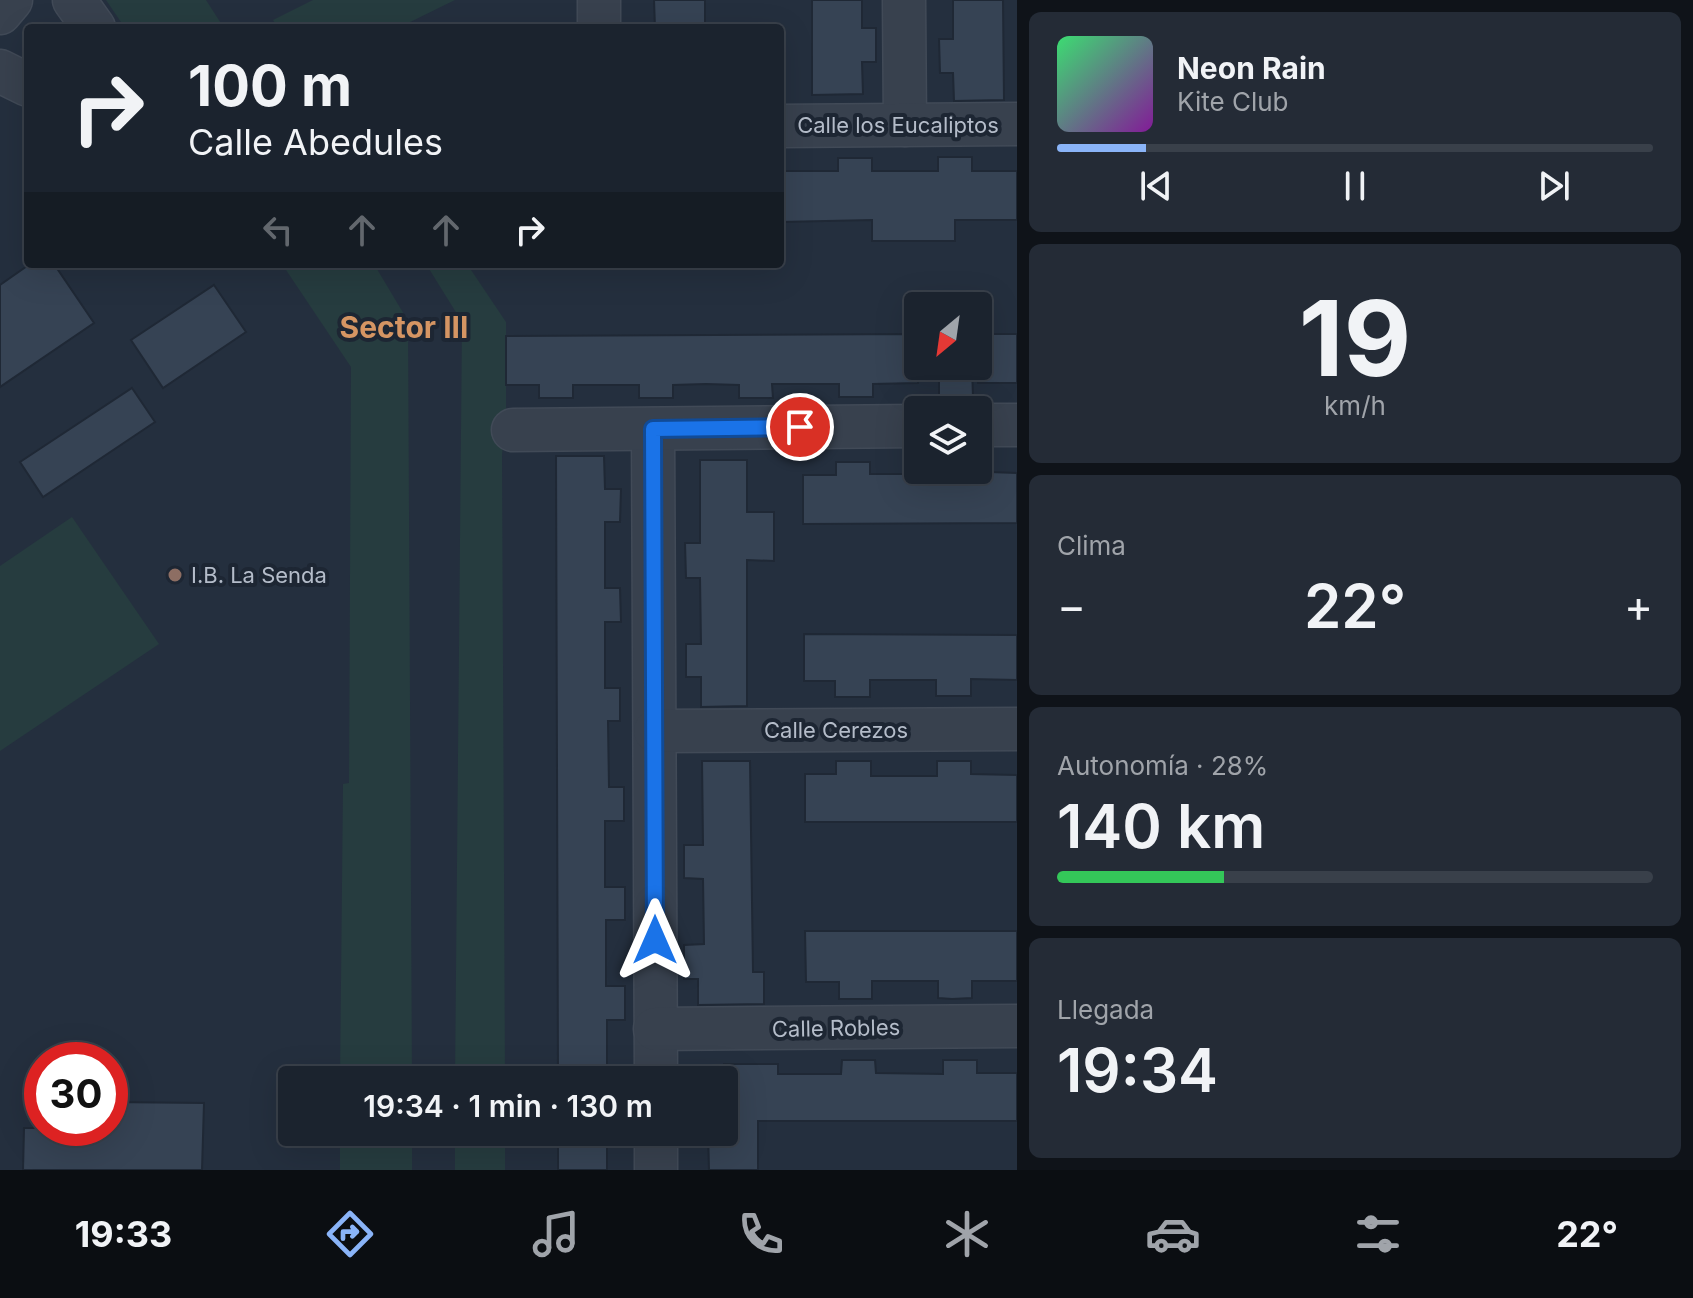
<!DOCTYPE html>
<html lang="es">
<meta charset="utf-8">
<style>
body{margin:0;font-family:Inter,sans-serif;background:#242b36;color:#f1f3f6;height:100vh;display:flex;flex-direction:column;font-size:30px;white-space:nowrap}
*{box-sizing:border-box;margin:0}
p{font-size:26px;color:#a0a4aa}
.icon{flex:none;width:44px;height:44px;fill:none;stroke:currentColor;stroke-width:2;stroke-linecap:round;stroke-linejoin:round}
.map{position:relative;flex:1;overflow:hidden}
.details{display:flex;flex-direction:column;gap:12px;padding:12px;background:#0f1319;width:676px}
.details>*{flex:none}
.hud{position:absolute;left:24px;top:24px;width:760px;height:244px;border-radius:8px;box-shadow:0 8px 32px #0002,0 0 0 2px #39404a;background:#1b232e;color:#f1f3f6;overflow:hidden}
.needle{width:52px;rotate:209deg}
.controls{position:absolute;left:904px;top:292px;display:grid;gap:16px}
.controls a{display:grid;place-items:center;width:88px;height:88px;border-radius:8px;background:#1b232e;box-shadow:0 8px 32px #0002,0 0 0 2px #39404a;font-size:40px}
.speed{position:absolute;left:24px;top:1042px;display:flex;gap:16px;font-size:40px;font-weight:700;text-align:center}
.speed>*{display:grid;place-content:center;width:104px;height:104px;border-radius:50%;background:#1b232e;box-shadow:0 8px 32px #0002,0 0 0 2px #39404a;line-height:1}
.speed .limit{border:12px solid #d22;background:#fff;color:#111}
.pin{position:absolute;display:grid;place-items:center;width:68px;height:68px;color:#fff;margin:-34px;border:4px solid #fff;border-radius:50%;box-shadow:0 2px 8px #0007}
.me{position:absolute;width:88px;margin:-44px;rotate:0deg;stroke-linejoin:round;filter:drop-shadow(0 0 6px #0008)}
.turn{display:flex;align-items:center;gap:28px;height:168px;padding:0 32px;font-size:36px}
.turn .icon{width:104px;height:104px;stroke-width:2.5}
.turn b{display:block;font-size:56px;line-height:68px}
.lanes{display:flex;align-items:center;height:76px;padding:0 32px;background:#0003;justify-content:center;gap:40px;direction:ltr}
.lanes .off{opacity:.35}
.big{font-size:60px;font-weight:600;line-height:1.1}
.details .card{flex:1;display:flex;flex-direction:column;justify-content:center;gap:12px;min-width:0;padding:0 28px;border-radius:12px;background:#242b36}
.details .dial{align-items:center;gap:0}
.dial b{font-size:104px;line-height:1}
.song{display:flex;align-items:center;gap:24px}
.cover{width:96px;height:96px;border-radius:12px;background:linear-gradient(135deg,hsl(140 70% 55%),hsl(290 70% 35%))}
.played{height:8px;border-radius:4px;background:linear-gradient(90deg,#8ab4f8 15%,#39404a 15%)}
.keys{display:flex;justify-content:space-around;direction:ltr}
.heat{display:flex;justify-content:space-between;align-items:center;font-size:44px;direction:ltr}
.charge{height:12px;border-radius:6px;background:linear-gradient(90deg,#34c759 28%,#39404a 0)}
.trip{position:absolute;left:278px;top:1066px;width:460px;height:80px;border-radius:8px;background:#1b232e;box-shadow:0 8px 32px #0002,0 0 0 2px #39404a;font-weight:600;line-height:80px;text-align:center}
.menu{display:flex;height:128px;justify-content:space-around;align-items:center;background:#0b0e12;color:#a0a4aa}
.menu .icon{width:56px;height:56px}
.menu .current{color:#8ab4f8}
.menu b{font-size:36px;color:#f1f3f6}
main{display:flex;flex:1;min-height:0}
.map>svg:first-child{display:block}
.green{fill:#263c3f}
.building{fill:#364354;stroke:#1f2835;stroke-width:2}
.lines{fill:none;stroke-linecap:round;stroke-linejoin:round}
.minor-casing{stroke:#414a57;stroke-width:45}
.minor{stroke:#38414e;stroke-width:42}
.route-casing{stroke:#114b97;stroke-width:20}
.route{stroke:#1a73e8;stroke-width:14}
.education-dot{fill:#8d6e63;stroke:#1d2633;stroke-width:3}
.labels{text-anchor:middle;stroke-width:8;stroke-linejoin:round;paint-order:stroke}
.street-label{font-size:22px;fill:#b4bcc9;stroke:#1d2633}
.poi-label{font-size:22px;fill:#b4bcc9;stroke:#1d2633;text-anchor:start}
.district-label{font-size:30px;font-weight:bold;fill:#d59563;stroke:#1d2633}
</style>
<main>
<div class="map">
<svg width="1017" height="1170" viewBox="0 0 1017 1170">
<rect width="100%" height="100%" fill="#242f3e"/>
<g class="green">
<polygon points="106,0 206,0 224,28 125,28"/>
<polygon points="313,0 455,0 398,28 278,28 273,20"/>
<polygon points="282,264 374,264 408,321 412,1080 340,1080 343,784 349,783 351,367"/>
<polygon points="426,264 467,264 506,322 506,408 502,455 505,1080 455,1080 462,322"/>
<polygon points="72,517 159,644 0,751 0,566"/>
<rect x="340" y="1132" width="72" height="38"/>
<rect x="455" y="1132" width="50" height="38"/>
</g>
<g class="building">
<polygon points="654,0 705,0 705,28 655,28"/>
<polygon points="812,0 862,0 862,28 876,28 876,62 862,62 863,94 812,95"/>
<polygon points="953,0 1003,0 1004,100 954,101 953,73 940,73 939,39 953,39"/>
<polygon points="938,157 972,157 972,171 1017,171 1017,220 955,220 955,241 872,241 872,220 780,222 780,171 838,171 838,158 872,158 872,171 938,171"/>
<polygon points="30,264 54,264 94,323 0,387 0,285"/>
<polygon points="214,285 246,332 163,388 131,340"/>
<polygon points="918,334 918,383 873,384 873,397 839,397 839,384 772,384 773,398 739,398 739,385 706,384 673,385 673,398 639,398 639,385 573,385 573,398 539,398 539,385 506,385 506,336"/>
<rect x="978" y="334" width="39" height="49"/>
<polygon points="939,366 972,366 973,397 939,397"/>
<polygon points="132,388 155,422 43,497 20,462"/>
<polygon points="556,456 604,456 605,489 621,489 620,522 605,522 605,588 620,588 621,622 605,622 605,688 620,688 620,721 608,721 609,787 624,787 624,821 605,821 605,887 625,887 625,920 606,920 606,986 625,986 625,1020 607,1020 607,1080 558,1080"/>
<polygon points="700,460 747,460 747,512 774,512 774,561 747,560 747,706 701,707 701,677 686,677 686,644 701,644 700,578 686,578 685,543 700,543"/>
<polygon points="836,462 870,462 870,474 936,474 936,470 1017,473 1017,523 803,524 803,475 836,475"/>
<polygon points="804,634 1017,635 1017,680 971,679 971,696 936,696 936,680 870,680 870,697 835,697 835,681 804,681"/>
<polygon points="702,761 750,761 753,972 764,972 764,1004 698,1005 698,979 684,979 684,945 704,944 703,879 684,878 684,845 703,845"/>
<polygon points="836,761 871,761 871,776 937,776 937,761 971,761 971,774 1017,775 1017,822 805,822 805,774 836,774"/>
<polygon points="805,931 1017,931 1017,981 972,981 972,998 952,999 938,998 938,981 872,981 872,999 839,999 839,982 806,982"/>
<polygon points="842,1060 875,1060 876,1073 943,1074 943,1060 977,1060 977,1073 1017,1073 1017,1121 758,1121 758,1170 709,1170 708,1132 724,1132 724,1064 778,1064 778,1074 841,1074"/>
<polygon points="110,1102 204,1103 202,1170 23,1170 24,1128 110,1128"/>
<rect x="558" y="1132" width="49" height="38"/>
</g>
<g class="lines">
<defs>
<g id="minor">
<polyline points="74,0 94,28"/>
<polyline points="599,0 599,28"/>
<polyline points="904,0 905,125"/>
<polyline points="0,13 11,0"/>
<polyline points="0,71 28,85"/>
<polyline points="780,126 1017,124"/>
<polyline points="978,425 1017,425"/>
<polyline points="653,429 656,1080"/>
<polyline points="513,430 918,426"/>
<polyline points="655,731 1017,729"/>
<polyline points="655,1029 1017,1026"/>
<polyline points="656,1132 656,1170"/>
</g>
</defs>
<use href="#minor" class="minor-casing"/>
<use href="#minor" class="minor"/>
</g>
<g class="lines">
<defs>
<polyline id="route" points="655,940 653,429 800,427"/>
</defs>
<use href="#route" class="route-casing"/>
<use href="#route" class="route"/>
</g>
<circle class="education-dot" cx="175" cy="575" r="8"/>
<g class="labels">
<g class="street-label">
<text x="898" y="133">Calle los Eucaliptos</text>
<text x="836" y="738">Calle Cerezos</text>
<text transform="translate(836 1028) rotate(-1)" y="8">Calle Robles</text>
</g>
<g class="poi-label">
<text x="191" y="583">I.B. La Senda</text>
</g>
<g class="district-label">
<text x="404" y="338">Sector III</text>
</g>
</g>
</svg>
<div class="controls">
<a><svg class="needle" viewBox="-14 -14 28 28"><path d="M0-13l5 13h-10z" fill="#e53935"/><path d="M0 13l5-13h-10z" fill="#a0a4aa"/></svg></a>
<a><svg class="icon" aria-label="layers" viewBox="0 0 24 24"><path d="M12 4l9 5-9 5-9-5zM3 14l9 5 9-5"/></svg></a>
</div>
<div class="speed"><div class="limit">30</div></div>
<div class="pin" style="left:800px;top:427px;background:#d93025"><svg class="icon" aria-label="arrive" viewBox="0 0 24 24"><path d="M6 21V4h12l-3 4 3 4H6"/></svg></div>
<svg class="me" style="left:655px;top:940px" viewBox="-20 -20 40 40"><path d="M0-17L14 15 0 8-14 15z" fill="#1a73e8" stroke="#fff" stroke-width="4"/></svg>
<div class="trip">19:34 · 1 min · 130 m</div>
<div class="hud">
<div class="turn"><svg class="icon" aria-label="right" viewBox="0 0 24 24"><path d="M7 20v-9h11M14 6l5 5-5 5"/></svg><div><b>100 m</b>Calle Abedules</div></div>
<div class="lanes"><svg class="icon off" aria-label="left" viewBox="0 0 24 24"><path d="M17 20v-9H6M10 6l-5 5 5 5"/></svg><svg class="icon off" aria-label="ahead" viewBox="0 0 24 24"><path d="M12 20V5M6 11l6-6 6 6"/></svg><svg class="icon off" aria-label="ahead" viewBox="0 0 24 24"><path d="M12 20V5M6 11l6-6 6 6"/></svg><svg class="icon" aria-label="right" viewBox="0 0 24 24"><path d="M7 20v-9h11M14 6l5 5-5 5"/></svg></div>
</div>
</div>
<section class="details">
<div class="card">
<div class="song"><i class="cover"></i><div><b>Neon Rain</b><p>Kite Club</p></div></div>
<div class="played"></div>
<div class="keys"><svg class="icon" aria-label="previous" viewBox="0 0 24 24"><path d="M18 5L8 12l10 7zM5 5v14"/></svg><svg class="icon" aria-label="pause" viewBox="0 0 24 24"><path d="M8 5v14M16 5v14"/></svg><svg class="icon" aria-label="next" viewBox="0 0 24 24"><path d="M6 5l10 7-10 7zM19 5v14"/></svg></div>
</div>
<div class="card dial"><b>19</b><p>km/h</p></div>
<div class="card"><p>Clima</p>
<div class="heat"><a>−</a><b class="big">22°</b><a>+</a></div>
</div>
<div class="card"><p>Autonomía · 28%</p><b class="big">140 km</b><div class="charge"></div></div>
<div class="card"><p>Llegada</p><b class="big">19:34</b></div>
</section>
</main>
<nav class="menu">
<b>19:33</b>
<svg class="icon current" aria-label="directions" viewBox="0 0 24 24"><path d="M12 3l9 9-9 9-9-9zM9 14v-3h6M13 9l2 2-2 2"/></svg>
<svg class="icon" aria-label="music" viewBox="0 0 24 24"><path d="M9 18V5l10-2v13"/><circle cx="6" cy="18" r="3"/><circle cx="16" cy="16" r="3"/></svg>
<svg class="icon" aria-label="phone" viewBox="0 0 24 24"><path d="M5 4h4l2 5-3 2q2 4 5 5l2-3 5 2v4C11 20 4 13 5 4z"/></svg>
<svg class="icon" aria-label="climate" viewBox="0 0 24 24"><path d="M12 3v18M4 7l16 10M4 17L20 7"/></svg>
<svg class="icon" aria-label="car" viewBox="0 0 24 24"><path d="M5 17H2v-5l4-1 3-4h7l3 4 3 1v5h-3M9 17h6M6 11h13"/><circle cx="7" cy="17" r="2"/><circle cx="17" cy="17" r="2"/></svg>
<svg class="icon" aria-label="filters" viewBox="0 0 24 24"><path d="M4 7h16M4 17h16"/><circle cx="9" cy="7" r="2"/><circle cx="15" cy="17" r="2"/></svg>
<b>22°</b>
</nav>
